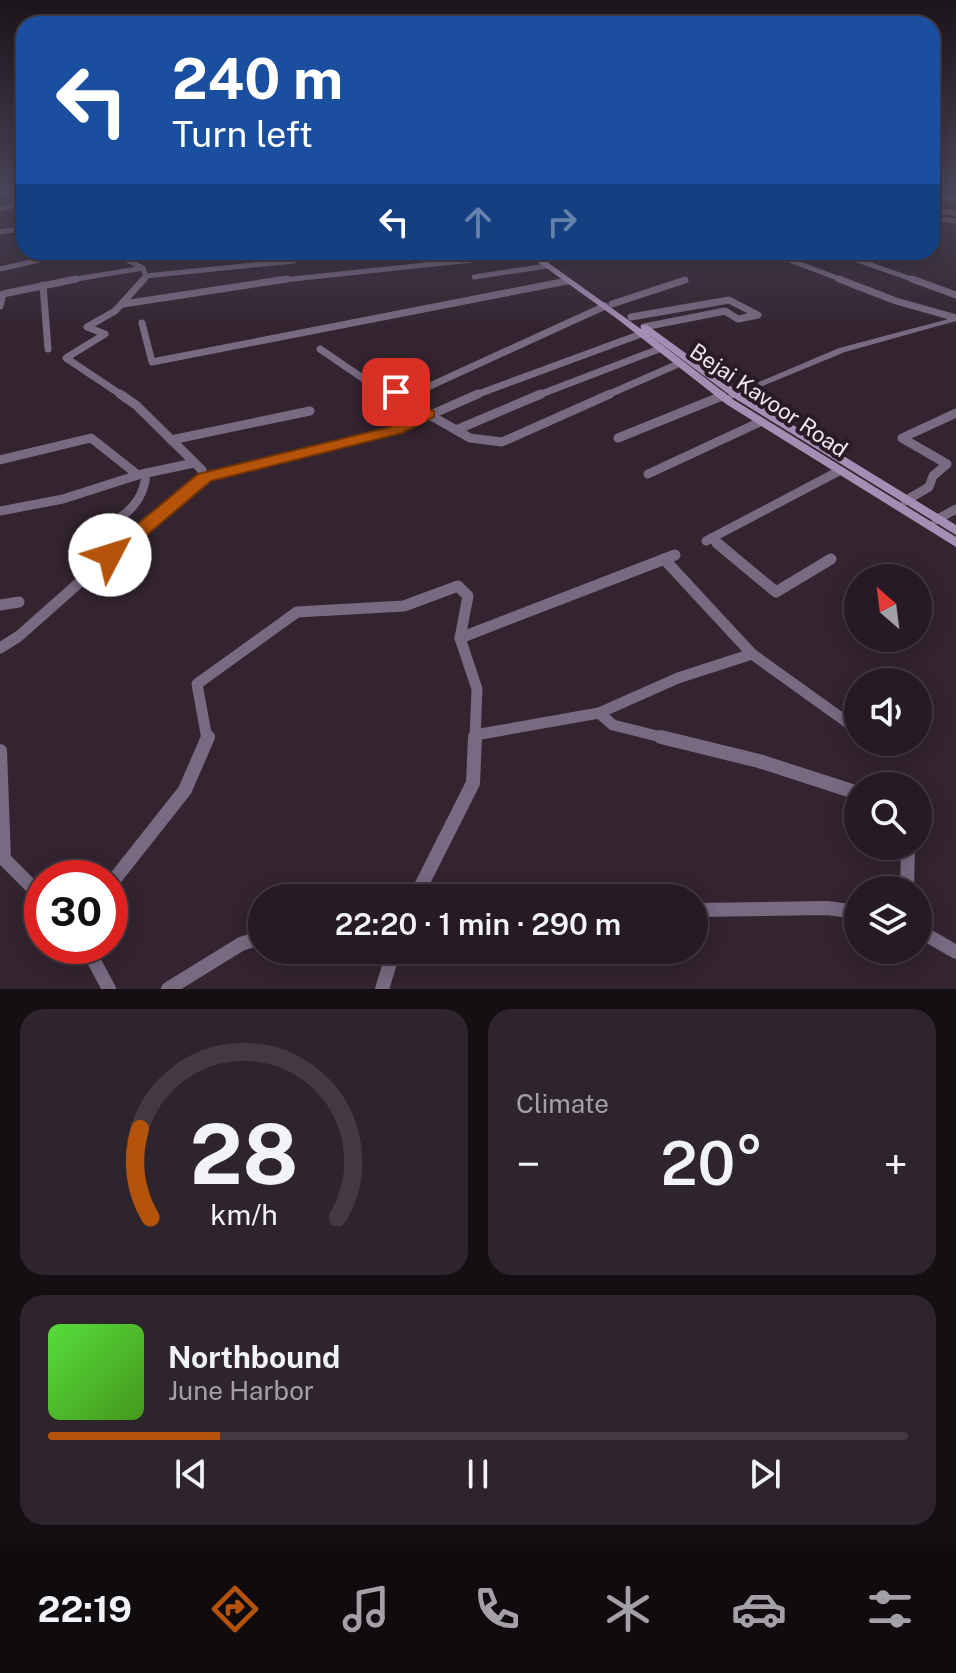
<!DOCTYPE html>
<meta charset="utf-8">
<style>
body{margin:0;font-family:"Public Sans",sans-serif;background:#2e242c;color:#f1f3f6;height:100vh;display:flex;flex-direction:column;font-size:30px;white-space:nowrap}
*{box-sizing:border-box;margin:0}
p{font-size:26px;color:#a4a1a6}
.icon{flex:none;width:44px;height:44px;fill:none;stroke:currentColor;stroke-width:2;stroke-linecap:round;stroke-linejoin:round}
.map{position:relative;height:989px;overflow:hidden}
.details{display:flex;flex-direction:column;gap:20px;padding:20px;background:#150f14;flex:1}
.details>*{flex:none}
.hud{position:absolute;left:16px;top:16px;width:924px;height:244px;border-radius:24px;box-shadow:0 4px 20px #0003,0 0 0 2px #423941;background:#1a4fa0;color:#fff;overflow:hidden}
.needle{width:52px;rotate:332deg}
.controls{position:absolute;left:844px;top:564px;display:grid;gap:16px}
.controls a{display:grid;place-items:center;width:88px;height:88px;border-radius:50%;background:#261b24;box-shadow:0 4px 20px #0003,0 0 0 2px #423941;font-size:40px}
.speed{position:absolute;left:24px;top:860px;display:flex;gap:16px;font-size:40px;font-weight:700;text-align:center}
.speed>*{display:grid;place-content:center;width:104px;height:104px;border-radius:50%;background:#261b24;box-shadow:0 4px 20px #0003,0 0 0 2px #423941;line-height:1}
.speed .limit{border:12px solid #d22;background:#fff;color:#111}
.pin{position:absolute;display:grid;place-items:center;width:68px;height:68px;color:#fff;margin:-34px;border-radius:16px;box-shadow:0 4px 12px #0006}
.me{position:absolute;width:88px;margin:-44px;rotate:50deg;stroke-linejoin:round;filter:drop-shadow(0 0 6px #0008)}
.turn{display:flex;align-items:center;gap:28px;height:168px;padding:0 24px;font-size:36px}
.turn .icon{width:104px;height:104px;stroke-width:2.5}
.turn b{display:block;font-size:56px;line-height:68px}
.lanes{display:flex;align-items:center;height:76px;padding:0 24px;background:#0003;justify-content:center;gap:40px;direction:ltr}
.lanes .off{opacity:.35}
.big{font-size:60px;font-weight:600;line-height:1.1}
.details .card{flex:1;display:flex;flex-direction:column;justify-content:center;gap:12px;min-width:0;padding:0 28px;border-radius:24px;background:#2e242c}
.details .dial{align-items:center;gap:0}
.dial svg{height:208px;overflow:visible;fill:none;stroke:#423941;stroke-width:7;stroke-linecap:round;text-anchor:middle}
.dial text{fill:#f1f3f6;stroke:none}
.song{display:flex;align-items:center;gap:24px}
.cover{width:96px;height:96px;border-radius:12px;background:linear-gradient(135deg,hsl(110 70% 55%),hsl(100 70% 35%))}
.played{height:8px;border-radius:4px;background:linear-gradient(90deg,#b45309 20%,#423941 20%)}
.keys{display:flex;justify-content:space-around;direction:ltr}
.heat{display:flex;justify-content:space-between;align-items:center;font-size:44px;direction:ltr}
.details .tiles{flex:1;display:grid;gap:20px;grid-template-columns:1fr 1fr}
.card:last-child{grid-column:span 2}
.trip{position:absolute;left:248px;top:884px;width:460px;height:80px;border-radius:40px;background:#261b24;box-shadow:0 4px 20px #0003,0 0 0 2px #423941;font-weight:600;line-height:80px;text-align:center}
.dock{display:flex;height:128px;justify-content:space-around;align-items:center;background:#0f0b0e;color:#a4a1a6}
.dock .icon{width:56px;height:56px}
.dock .on{color:#b45309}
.dock b{font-size:36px;color:#f1f3f6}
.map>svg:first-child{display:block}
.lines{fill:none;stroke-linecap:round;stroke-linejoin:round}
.minor-far4{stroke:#786a81;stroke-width:5}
.minor-far3{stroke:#786a81;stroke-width:7}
.minor-far2{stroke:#786a81;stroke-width:9}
.minor-far1{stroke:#786a81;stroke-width:11}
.minor{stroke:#786a81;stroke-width:14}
.tertiary{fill:#786a81;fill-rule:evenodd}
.secondary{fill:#a58eb3;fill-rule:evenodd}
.route{fill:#b45309;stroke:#753606;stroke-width:2}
.labels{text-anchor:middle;stroke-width:8;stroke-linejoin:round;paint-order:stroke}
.street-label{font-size:22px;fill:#f0e5ed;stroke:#291b26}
</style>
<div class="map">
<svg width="956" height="989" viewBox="0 0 956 989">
<rect width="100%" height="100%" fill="#332430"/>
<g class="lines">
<g class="minor-far4">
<polyline points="932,198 956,198"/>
<polyline points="0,209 24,203"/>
<polyline points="932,211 956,213"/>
<polyline points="932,218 956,221"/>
<polyline points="0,232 24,228"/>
<polyline points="768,252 845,281"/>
<polyline points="834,252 917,281"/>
<polyline points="109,253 129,261"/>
<polyline points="143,268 129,261 149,252"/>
<polyline points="0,269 74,252"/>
<polyline points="145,276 294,261"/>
<polyline points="474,277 547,266"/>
<polyline points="64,281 143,268 146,277 142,281"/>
<polyline points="274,281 472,260 515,252"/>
<polyline points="681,281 685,280"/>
</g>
<g class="minor-far3">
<polyline points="839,279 896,301 956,318"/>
<polyline points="912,279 956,295"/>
<polyline points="43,285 48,349"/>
<polyline points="123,304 287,279"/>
<polyline points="612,304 685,280"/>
<polyline points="0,306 3,294 76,279"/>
<polyline points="631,317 729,300 758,315 738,319 725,311 644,327"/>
<polyline points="142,323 152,362 567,281"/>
<polyline points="320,349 377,388 409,395"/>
<polyline points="123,396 66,358 105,334 87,327 115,311 144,279"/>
<polyline points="408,396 605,306"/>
<polyline points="473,396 641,334"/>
<polyline points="536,396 659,349"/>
<polyline points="605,396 678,364"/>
</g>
<g class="minor-far2">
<polyline points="120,394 136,405 202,470 204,477 122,545"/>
<polyline points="405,394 409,395"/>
<polyline points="411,394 405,401 414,411 428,414 470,438 502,442 610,394"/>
<polyline points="456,430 541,394"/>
<polyline points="618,438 722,396"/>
<polyline points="171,440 310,411"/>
<polyline points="0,460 91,438 138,475 63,499 0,511"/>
<polyline points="142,474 194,463"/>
<polyline points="648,474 760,422"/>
<polyline points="204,477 396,430 478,394"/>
<polyline points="905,501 929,487 933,476 947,464 902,438 956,413"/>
<polyline points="936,520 956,509"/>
<path d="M88,536C116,521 144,509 146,473"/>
<polyline points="711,538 720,545"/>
<polyline points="706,541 839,471"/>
</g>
<g class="minor-far1">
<polyline points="717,543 776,592 831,559"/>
<polyline points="664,559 752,654 858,730"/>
<polyline points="0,605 19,602"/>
<polyline points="460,638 675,555"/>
<polyline points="0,648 19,636 124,543"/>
<polyline points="599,713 613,725 669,739"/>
<polyline points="475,735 599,713 678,678 752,654"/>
<polyline points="207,739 197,684 297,612 404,606 458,586 468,596 460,638 477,689 475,739"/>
</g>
<g class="minor">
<polyline points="661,737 759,761 858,793"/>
<polyline points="0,751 4,859 42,897"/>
<polyline points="110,885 185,790 208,737"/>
<polyline points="907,890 908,846"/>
<polyline points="415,898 473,783 475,737"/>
<polyline points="694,910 827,908 858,912"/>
<polyline points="918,930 956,952"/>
<polyline points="86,946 109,989"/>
<polyline points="168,989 241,944 262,937"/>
<polyline points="382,989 394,950"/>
</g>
<g class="tertiary">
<polygon points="0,192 14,192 0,196"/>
<polygon points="956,317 956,321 845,352 729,400 726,401 721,398 839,348"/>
</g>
<polygon class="secondary" points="524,252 533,252 641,329 641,325 647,325 739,392 956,525 956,535 731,396 644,331 734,400 956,537 956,547 726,404 616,318"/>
</g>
<linearGradient id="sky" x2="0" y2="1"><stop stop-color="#1c141a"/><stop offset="0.58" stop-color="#4a4559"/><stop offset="1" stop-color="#4a4559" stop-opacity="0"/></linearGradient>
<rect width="956" height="330" fill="url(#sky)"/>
<polygon class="route" points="396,387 414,392 417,395 413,401 419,407 434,411 434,417 402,433 211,481 117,560 103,560 100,555 198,474 390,427 413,415 400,404 400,397 389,392"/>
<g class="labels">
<g class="street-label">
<text transform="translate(769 400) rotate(34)" y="8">Bejai Kavoor Road</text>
</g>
</g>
</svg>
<div class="controls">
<a><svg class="needle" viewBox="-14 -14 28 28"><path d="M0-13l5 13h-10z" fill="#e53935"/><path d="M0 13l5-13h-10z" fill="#a4a1a6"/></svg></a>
<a><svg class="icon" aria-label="sound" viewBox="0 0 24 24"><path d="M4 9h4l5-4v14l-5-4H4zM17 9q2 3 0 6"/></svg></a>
<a><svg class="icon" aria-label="search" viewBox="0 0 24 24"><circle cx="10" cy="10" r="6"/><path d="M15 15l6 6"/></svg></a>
<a><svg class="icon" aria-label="layers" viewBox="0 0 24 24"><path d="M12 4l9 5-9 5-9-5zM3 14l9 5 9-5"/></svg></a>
</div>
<div class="speed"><div class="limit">30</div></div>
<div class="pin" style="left:396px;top:392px;background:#d93025"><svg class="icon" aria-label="arrive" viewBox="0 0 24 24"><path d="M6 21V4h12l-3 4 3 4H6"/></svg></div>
<svg class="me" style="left:110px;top:555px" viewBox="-20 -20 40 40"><circle r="19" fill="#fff"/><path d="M0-13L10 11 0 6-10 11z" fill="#b45309"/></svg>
<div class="trip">22:20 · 1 min · 290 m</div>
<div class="hud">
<div class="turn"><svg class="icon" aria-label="left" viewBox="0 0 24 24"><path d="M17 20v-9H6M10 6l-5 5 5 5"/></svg><div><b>240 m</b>Turn left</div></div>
<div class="lanes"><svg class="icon" aria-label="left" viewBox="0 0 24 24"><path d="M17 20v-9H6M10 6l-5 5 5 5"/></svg><svg class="icon off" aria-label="ahead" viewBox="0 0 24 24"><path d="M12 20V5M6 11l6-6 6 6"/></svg><svg class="icon off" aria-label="right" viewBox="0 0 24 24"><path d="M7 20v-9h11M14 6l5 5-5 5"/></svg></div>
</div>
</div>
<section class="details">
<div class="tiles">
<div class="card dial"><svg viewBox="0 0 100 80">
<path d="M14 69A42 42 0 1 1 86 69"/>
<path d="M14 69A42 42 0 0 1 10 35" stroke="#b45309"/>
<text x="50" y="56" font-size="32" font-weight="700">28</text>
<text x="50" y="72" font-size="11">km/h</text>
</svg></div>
<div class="card"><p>Climate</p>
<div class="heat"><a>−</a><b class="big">20°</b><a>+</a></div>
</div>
<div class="card">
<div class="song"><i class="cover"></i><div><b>Northbound</b><p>June Harbor</p></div></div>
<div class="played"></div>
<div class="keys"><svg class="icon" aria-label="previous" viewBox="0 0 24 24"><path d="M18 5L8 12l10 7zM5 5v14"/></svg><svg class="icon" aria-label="pause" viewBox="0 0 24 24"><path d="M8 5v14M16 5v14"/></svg><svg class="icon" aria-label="next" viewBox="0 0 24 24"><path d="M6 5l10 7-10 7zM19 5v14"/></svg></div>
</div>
</div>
</section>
<nav class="dock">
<b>22:19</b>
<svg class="icon on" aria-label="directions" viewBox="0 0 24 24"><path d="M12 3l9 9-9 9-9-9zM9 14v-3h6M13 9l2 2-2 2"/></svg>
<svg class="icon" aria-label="music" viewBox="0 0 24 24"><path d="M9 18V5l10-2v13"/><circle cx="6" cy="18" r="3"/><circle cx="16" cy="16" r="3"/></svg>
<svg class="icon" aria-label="phone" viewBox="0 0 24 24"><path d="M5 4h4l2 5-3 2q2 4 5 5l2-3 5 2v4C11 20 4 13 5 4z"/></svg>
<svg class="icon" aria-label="climate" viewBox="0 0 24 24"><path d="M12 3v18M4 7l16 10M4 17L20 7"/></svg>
<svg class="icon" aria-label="car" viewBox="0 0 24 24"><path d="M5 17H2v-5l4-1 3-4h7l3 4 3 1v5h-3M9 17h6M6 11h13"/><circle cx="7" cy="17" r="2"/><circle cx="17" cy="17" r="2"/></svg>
<svg class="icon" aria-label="filters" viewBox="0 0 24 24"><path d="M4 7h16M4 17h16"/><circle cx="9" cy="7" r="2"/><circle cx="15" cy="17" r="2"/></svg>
</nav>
